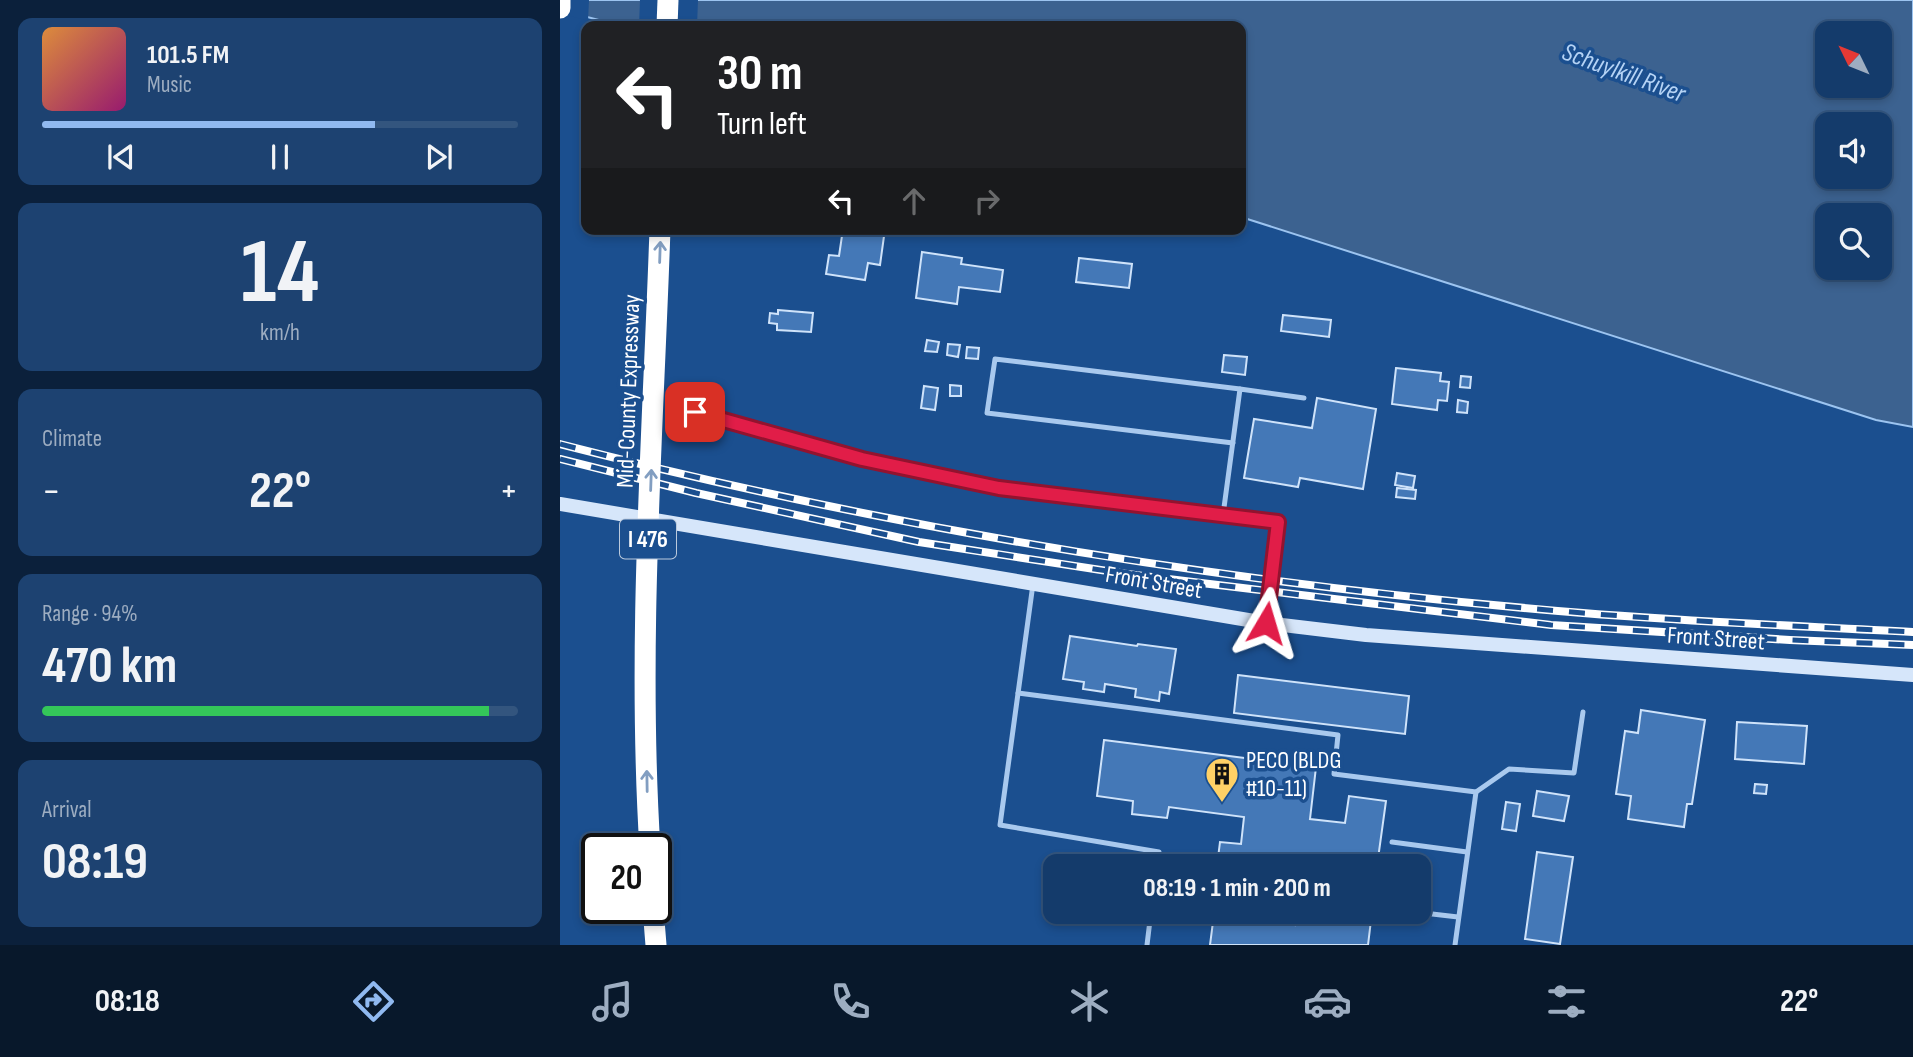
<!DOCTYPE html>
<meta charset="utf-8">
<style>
body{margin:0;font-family:"Sofia Sans Condensed",sans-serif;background:#1d4271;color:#f1f3f6;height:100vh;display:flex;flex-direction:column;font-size:26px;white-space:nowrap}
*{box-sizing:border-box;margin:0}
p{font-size:23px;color:#9dadc1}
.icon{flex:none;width:38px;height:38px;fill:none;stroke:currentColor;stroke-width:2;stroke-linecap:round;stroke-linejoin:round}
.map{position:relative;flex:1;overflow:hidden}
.drawer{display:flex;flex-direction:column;gap:18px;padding:18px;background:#0b203b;width:560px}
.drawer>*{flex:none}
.banner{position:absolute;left:21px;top:21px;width:665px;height:214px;border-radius:14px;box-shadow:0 4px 10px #0003,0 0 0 2px #33557e;background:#202124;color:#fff;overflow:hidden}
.needle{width:46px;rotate:313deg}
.tools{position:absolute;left:1255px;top:21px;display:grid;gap:14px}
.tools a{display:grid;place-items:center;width:77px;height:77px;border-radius:14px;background:#143b6b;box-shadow:0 4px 10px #0003,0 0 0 2px #33557e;font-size:35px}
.speed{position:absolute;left:21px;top:833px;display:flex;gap:14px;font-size:35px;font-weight:700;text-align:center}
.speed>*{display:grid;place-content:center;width:91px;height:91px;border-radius:50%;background:#143b6b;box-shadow:0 4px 10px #0003,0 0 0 2px #33557e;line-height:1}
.speed .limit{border:4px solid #111;border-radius:10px;background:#fff;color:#111}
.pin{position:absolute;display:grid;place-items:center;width:60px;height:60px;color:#fff;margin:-30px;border-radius:14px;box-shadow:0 4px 10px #0006}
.me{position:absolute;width:77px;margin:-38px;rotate:7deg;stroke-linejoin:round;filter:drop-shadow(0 0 5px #0008)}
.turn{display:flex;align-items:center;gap:24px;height:147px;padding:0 21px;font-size:32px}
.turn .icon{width:91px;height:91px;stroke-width:2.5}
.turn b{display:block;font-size:49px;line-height:60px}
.lanes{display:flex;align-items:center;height:66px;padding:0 21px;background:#0003;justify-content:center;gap:35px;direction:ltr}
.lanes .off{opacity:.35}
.big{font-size:52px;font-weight:700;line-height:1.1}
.drawer .widget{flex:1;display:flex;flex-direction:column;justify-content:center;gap:10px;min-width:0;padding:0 24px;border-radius:14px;background:#1d4271}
.drawer .dial{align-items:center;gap:0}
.dial b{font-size:91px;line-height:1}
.song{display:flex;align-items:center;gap:21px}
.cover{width:84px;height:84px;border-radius:10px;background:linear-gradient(135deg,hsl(30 70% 55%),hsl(320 70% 35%))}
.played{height:7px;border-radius:4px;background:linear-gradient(90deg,#90b9f0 70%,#33557e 70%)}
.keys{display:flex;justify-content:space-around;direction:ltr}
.heat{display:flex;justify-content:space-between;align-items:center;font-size:38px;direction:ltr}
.charge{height:10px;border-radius:5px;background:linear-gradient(90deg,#34c759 94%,#33557e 0)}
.trip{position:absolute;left:483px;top:854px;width:388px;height:70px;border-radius:14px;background:#143b6b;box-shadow:0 4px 10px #0003,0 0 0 2px #33557e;font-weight:700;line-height:70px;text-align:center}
.tab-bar{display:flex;height:112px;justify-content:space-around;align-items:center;background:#08182b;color:#9dadc1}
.tab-bar .icon{width:49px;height:49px}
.tab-bar .current{color:#90b9f0}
.tab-bar b{font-size:32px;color:#f1f3f6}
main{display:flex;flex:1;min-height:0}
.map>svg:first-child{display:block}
.water{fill:#3c6290;stroke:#9cc4f0;stroke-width:2;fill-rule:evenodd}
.pier{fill:#1b4f8f}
.building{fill:#4478b7;stroke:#cfe3fa;stroke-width:2}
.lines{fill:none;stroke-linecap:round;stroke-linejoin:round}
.service{stroke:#a9c9ee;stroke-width:5}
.secondary{stroke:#d6e6fa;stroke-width:14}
.motorway{stroke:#fff;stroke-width:21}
.rail-casing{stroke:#fff;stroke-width:8}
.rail{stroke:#1b4f8f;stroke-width:5;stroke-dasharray:16;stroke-linecap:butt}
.motorway-bridge{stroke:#fff;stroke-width:21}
.oneway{stroke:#829ec1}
.route-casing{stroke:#92132f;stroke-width:18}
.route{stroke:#e11d48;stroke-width:12}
.labels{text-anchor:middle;stroke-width:7;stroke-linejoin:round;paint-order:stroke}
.shield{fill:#1b4f8f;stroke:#bbcadd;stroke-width:2}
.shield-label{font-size:23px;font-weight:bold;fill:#fff}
.street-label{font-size:24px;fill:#fff;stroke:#1b4f8f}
.poi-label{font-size:24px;fill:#fff;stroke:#1b4f8f;text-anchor:start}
.water-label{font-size:26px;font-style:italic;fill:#b5d3f5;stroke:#1b4f8f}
</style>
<main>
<section class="drawer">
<div class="widget">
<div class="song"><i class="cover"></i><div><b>101.5 FM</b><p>Music</p></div></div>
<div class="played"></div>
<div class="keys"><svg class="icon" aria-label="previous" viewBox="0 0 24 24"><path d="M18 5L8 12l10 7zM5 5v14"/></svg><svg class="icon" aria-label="pause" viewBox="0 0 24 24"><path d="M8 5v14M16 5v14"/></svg><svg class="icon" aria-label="next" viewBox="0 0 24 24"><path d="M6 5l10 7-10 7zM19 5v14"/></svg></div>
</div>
<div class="widget dial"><b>14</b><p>km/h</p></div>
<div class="widget"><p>Climate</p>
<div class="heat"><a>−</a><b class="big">22°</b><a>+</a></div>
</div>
<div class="widget"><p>Range · 94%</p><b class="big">470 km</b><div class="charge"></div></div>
<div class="widget"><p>Arrival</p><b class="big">08:19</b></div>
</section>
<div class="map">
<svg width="1353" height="945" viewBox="0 0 1353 945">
<rect width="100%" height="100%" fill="#1b4f8f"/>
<path class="water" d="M0,0H1353V427L1316,420L681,217V26H62L0,10ZM1267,33H1320V86H1267ZM1267,124H1320V177H1267ZM1267,215H1320V268H1267Z"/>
<g class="pier">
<polygon points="0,0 29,0 28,21 0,13"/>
<polygon points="80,0 138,0 137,26 79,26"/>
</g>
<g class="building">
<polygon points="283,229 325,229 320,265 308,263 305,280 266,274 269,255 279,256"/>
<polygon points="362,252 402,258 401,264 443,270 440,292 399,287 397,304 356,298"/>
<polygon points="519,258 572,264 569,288 516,282"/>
<polygon points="218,310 253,313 251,332 217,330 217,324 209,323 210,313 218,314"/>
<polygon points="723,315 771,320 769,337 721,331"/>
<polygon points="367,340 379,342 377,352 365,351"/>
<polygon points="388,344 400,345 398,357 387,355"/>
<polygon points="407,347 419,348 418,359 406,358"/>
<polygon points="664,355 687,357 685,375 662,372"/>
<polygon points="836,368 881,373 880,381 889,382 887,401 878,400 877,410 832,404"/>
<polygon points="901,376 911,377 910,388 900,387"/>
<polygon points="390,385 401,386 401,396 390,396"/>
<polygon points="364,386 378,388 375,410 361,408"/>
<polygon points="757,398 816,409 803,489 740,478 738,487 684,478 694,419 752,428"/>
<polygon points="898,400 908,402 907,413 897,412"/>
<polygon points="837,473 855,476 853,488 835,485"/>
<polygon points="837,488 856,490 855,499 836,497"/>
<polygon points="510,636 577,646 578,644 616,649 609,694 600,692 599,701 575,697 576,689 545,684 544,692 523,689 524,682 503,679"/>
<polygon points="678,675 849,696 845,734 674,713"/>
<polygon points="1081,710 1145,720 1132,804 1127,804 1124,827 1068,819 1071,796 1056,794 1065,731 1078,733"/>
<polygon points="1177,722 1247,726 1244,764 1175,759"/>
<polygon points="544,740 756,767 750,819 785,823 789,796 826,801 817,866 657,866 660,842 681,844 684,817 609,807 607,818 572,814 573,801 537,796"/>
<polygon points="1195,784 1207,785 1206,794 1194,793"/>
<polygon points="977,791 1009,796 1004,821 973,816"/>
<polygon points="946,802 960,804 956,831 942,829"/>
<polygon points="977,852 1013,857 1000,944 965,939"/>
<polygon points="736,912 812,912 808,945 650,945 654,914 735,925"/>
</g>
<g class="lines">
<g class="service">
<polyline points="135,412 302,459 439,488 718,521 707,620"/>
<polyline points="673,443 427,413 435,359 680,389"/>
<polyline points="663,515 680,389 744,398"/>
<polyline points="473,584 440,825 599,852 597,866"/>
<polyline points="458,693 778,735 774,774 916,792 895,945"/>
<polyline points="916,792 949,769 1014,773 1023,712"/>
<polyline points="832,842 907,852"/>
<polyline points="855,912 898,917"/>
<polyline points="587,945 591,912"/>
</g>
<polyline class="secondary" points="0,504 706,623 806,635 1353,675"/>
<g class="motorway">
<polyline points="0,8 0,0"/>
<polyline points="107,26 108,0"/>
<polyline points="93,908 96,945"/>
</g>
<defs>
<g id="rail">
<path d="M0,444C335,530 679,585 1023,613C1133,622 1243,626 1353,632"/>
<polyline points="0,459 136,493 359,542 567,574 991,625 1230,640 1353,645"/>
</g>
</defs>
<use href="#rail" class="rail-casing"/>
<use href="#rail" class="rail"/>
<path class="motorway-bridge" d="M90,849C77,643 93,435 100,229"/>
</g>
<defs><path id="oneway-shaft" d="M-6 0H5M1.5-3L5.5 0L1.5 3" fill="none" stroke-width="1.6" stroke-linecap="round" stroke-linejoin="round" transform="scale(1.75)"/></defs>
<g class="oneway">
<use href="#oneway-shaft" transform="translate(100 252) rotate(-88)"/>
<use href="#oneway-shaft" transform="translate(91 480) rotate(-88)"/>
<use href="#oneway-shaft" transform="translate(87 781) rotate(-91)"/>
</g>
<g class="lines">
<defs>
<polyline id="route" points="135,412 302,459 439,488 718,522 706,623"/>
</defs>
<use href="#route" class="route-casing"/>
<use href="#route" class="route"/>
</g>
<defs>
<symbol id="building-pin" viewBox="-11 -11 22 30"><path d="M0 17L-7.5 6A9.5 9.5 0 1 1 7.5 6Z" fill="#ffd166" stroke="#1b4f8f"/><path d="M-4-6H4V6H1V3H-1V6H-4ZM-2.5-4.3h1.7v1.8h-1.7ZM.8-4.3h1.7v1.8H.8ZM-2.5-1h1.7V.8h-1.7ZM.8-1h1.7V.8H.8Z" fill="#111"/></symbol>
</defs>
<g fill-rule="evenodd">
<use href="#building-pin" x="643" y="755" width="38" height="52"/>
</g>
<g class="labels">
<rect class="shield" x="60" y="519.5" width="56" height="39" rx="5"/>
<g class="shield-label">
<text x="88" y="547">I 476</text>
</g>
<g class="street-label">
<text transform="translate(68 391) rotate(-88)" y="8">Mid-County Expressway</text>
<text transform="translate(594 582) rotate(10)" y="8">Front Street</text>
<text transform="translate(1156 638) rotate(4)" y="8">Front Street</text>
</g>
<g class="poi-label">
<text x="686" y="768">PECO (BLDG<tspan x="686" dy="28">#10-11)</tspan></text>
</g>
<g class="water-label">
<text transform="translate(1064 72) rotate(20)" y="9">Schuylkill River</text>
</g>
</g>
</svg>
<div class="tools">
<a><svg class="needle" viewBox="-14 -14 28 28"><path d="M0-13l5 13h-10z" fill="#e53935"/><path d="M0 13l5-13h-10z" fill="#9dadc1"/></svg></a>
<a><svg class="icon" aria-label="sound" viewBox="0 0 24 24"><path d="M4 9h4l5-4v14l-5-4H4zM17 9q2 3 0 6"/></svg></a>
<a><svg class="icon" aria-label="search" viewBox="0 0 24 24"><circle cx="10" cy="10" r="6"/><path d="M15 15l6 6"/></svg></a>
</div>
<div class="speed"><div class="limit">20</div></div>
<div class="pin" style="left:135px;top:412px;background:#d93025"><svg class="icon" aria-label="arrive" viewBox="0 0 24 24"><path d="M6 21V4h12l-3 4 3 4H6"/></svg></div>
<svg class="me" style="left:706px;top:623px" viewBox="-20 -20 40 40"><path d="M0-17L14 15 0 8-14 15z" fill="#e11d48" stroke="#fff" stroke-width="4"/></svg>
<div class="trip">08:19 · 1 min · 200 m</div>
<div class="banner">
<div class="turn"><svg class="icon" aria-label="left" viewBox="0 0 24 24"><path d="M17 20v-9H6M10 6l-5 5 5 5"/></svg><div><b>30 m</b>Turn left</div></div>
<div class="lanes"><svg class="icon" aria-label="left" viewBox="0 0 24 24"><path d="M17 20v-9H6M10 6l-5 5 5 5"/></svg><svg class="icon off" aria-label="ahead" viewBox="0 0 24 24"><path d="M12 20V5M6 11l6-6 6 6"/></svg><svg class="icon off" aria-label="right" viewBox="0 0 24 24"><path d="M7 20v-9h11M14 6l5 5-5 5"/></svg></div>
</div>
</div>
</main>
<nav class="tab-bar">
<b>08:18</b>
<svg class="icon current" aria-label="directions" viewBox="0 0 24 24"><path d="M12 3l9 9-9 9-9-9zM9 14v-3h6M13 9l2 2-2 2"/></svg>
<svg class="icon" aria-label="music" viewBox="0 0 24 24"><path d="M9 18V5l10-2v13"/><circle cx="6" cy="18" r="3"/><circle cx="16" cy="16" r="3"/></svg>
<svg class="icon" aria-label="phone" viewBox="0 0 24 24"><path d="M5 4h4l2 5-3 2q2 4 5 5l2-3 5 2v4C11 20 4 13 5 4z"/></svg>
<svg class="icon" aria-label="climate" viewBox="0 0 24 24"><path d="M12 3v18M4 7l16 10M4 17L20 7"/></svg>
<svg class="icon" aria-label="car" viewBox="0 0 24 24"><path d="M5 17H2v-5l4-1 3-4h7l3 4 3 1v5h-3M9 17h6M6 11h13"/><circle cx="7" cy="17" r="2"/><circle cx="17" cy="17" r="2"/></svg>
<svg class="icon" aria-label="filters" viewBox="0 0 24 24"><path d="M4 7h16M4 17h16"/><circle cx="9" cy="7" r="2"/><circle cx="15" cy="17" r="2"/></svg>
<b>22°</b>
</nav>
